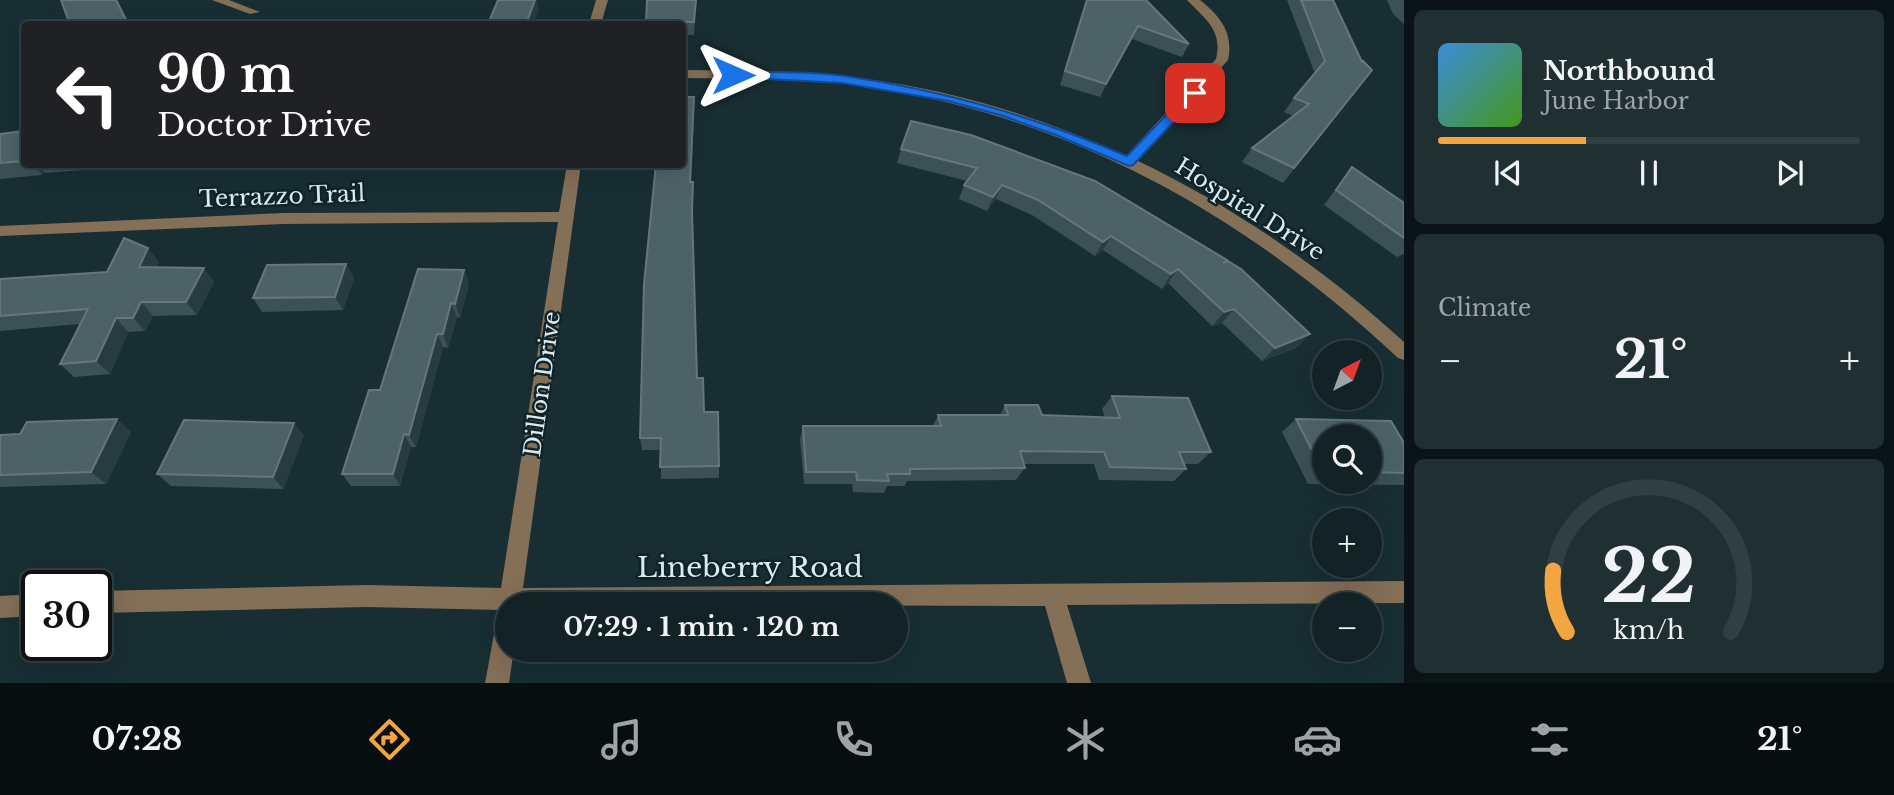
<!DOCTYPE html>
<meta charset="utf-8">
<style>
body{margin:0;font-family:"Libre Baskerville",serif;background:#1f2f32;color:#f1f3f6;height:100vh;display:flex;flex-direction:column;font-size:26px;white-space:nowrap}
*{box-sizing:border-box;margin:0}
p{font-size:23px;color:#9ca4a7}
.icon{flex:none;width:38px;height:38px;fill:none;stroke:currentColor;stroke-width:2;stroke-linecap:round;stroke-linejoin:round}
.map{position:relative;flex:1;overflow:hidden}
.drawer{display:flex;flex-direction:column;gap:10px;padding:10px;background:#0a1315;width:490px}
.drawer>*{flex:none}
.banner{position:absolute;left:21px;top:21px;width:665px;height:147px;border-radius:7px;box-shadow:0 7px 28px #0002,0 0 0 2px #313f43;background:#202124;color:#fff;overflow:hidden}
.needle{width:46px;rotate:41deg}
.tools{position:absolute;left:1312px;top:340px;display:grid;gap:14px}
.tools a{display:grid;place-items:center;width:70px;height:70px;border-radius:50%;background:#122226;box-shadow:0 7px 28px #0002,0 0 0 2px #313f43;font-size:35px}
.speed{position:absolute;left:21px;top:570px;display:flex;gap:14px;font-size:35px;font-weight:700;text-align:center}
.speed>*{display:grid;place-content:center;width:91px;height:91px;border-radius:50%;background:#122226;box-shadow:0 7px 28px #0002,0 0 0 2px #313f43;line-height:1}
.speed .limit{border:4px solid #111;border-radius:10px;background:#fff;color:#111}
.pin{position:absolute;display:grid;place-items:center;width:60px;height:60px;color:#fff;margin:-30px;border-radius:14px;box-shadow:0 4px 10px #0006}
.me{position:absolute;width:77px;margin:-38px;rotate:90deg;stroke-linejoin:round;filter:drop-shadow(0 0 5px #0008)}
.turn{display:flex;align-items:center;gap:24px;height:147px;padding:0 21px;font-size:32px}
.turn .icon{width:91px;height:91px;stroke-width:2.5}
.turn b{display:block;font-size:49px;line-height:60px}
.big{font-size:52px;font-weight:700;line-height:1.1}
.drawer .widget{flex:1;display:flex;flex-direction:column;justify-content:center;gap:10px;min-width:0;padding:0 24px;border-radius:10px;background:#1f2f32}
.drawer .dial{align-items:center;gap:0}
.dial svg{height:182px;overflow:visible;fill:none;stroke:#313f43;stroke-width:7;stroke-linecap:round;text-anchor:middle}
.dial text{fill:#f1f3f6;stroke:none}
.song{display:flex;align-items:center;gap:21px}
.cover{width:84px;height:84px;border-radius:10px;background:linear-gradient(135deg,hsl(210 70% 55%),hsl(100 70% 35%))}
.played{height:7px;border-radius:4px;background:linear-gradient(90deg,#f2a541 35%,#313f43 35%)}
.keys{display:flex;justify-content:space-around;direction:ltr}
.heat{display:flex;justify-content:space-between;align-items:center;font-size:38px;direction:ltr}
.trip{position:absolute;left:495px;top:592px;width:413px;height:70px;border-radius:35px;background:#122226;box-shadow:0 7px 28px #0002,0 0 0 2px #313f43;font-weight:700;line-height:70px;text-align:center}
.dock{display:flex;height:112px;justify-content:space-around;align-items:center;background:#070e0f;color:#9ca4a7}
.dock .icon{width:49px;height:49px}
.dock .selected{color:#f2a541}
.dock b{font-size:32px;color:#f1f3f6}
main{display:flex;flex:1;min-height:0}
.map>svg:first-child{display:block}
.lines{fill:none;stroke-linecap:round;stroke-linejoin:round}
.minor{fill:#846f57;fill-rule:evenodd}
.wall{fill:#3b5156;fill-rule:evenodd}
.shaded-wall{fill:#263c41}
.building{fill:#4d6267;stroke:#63777c;stroke-width:2}
.route{fill:#1a73e8;stroke:#114b97;stroke-width:2}
.labels{text-anchor:middle;stroke-width:5;stroke-linejoin:round;paint-order:stroke}
.street-label{font-size:23px;fill:#ddeaed;stroke:#0e2429}
.near-street-label{font-size:28px;fill:#ddeaed;stroke:#0e2429}
</style>
<main>
<div class="map">
<svg width="1404" height="683" viewBox="0 0 1404 683">
<rect width="100%" height="100%" fill="#182e33"/>
<g class="lines">
<g class="minor">
<polygon points="212,0 229,0 260,12 250,14"/>
<polygon points="596,0 608,0 601,24 589,24"/>
<path d="M1187,0H1200C1220,16 1234,33 1228,60L1138,161C1236,208 1324,269 1404,342V360L1398,358C1253,222 1086,125 889,90C821,78 751,79 682,78V70C743,71 804,71 865,79C954,90 1044,118 1126,156L1216,59C1223,30 1205,19 1187,0Z"/>
<polygon points="567,164 581,164 523,588 1404,581 1404,603 1067,605 1091,683 1067,683 1045,606 508,604 508,649 514,649 509,683 485,683 497,618 501,610 367,607 96,613 96,591 367,585 501,588 558,222 283,224 0,236 0,226 283,213 559,212"/>
<polygon points="37,594 37,616 0,618 0,596"/>
</g>
</g>
<g class="wall">
<polygon points="647,0 696,0 694,35 682,35 682,24 646,24"/>
<polygon points="1086,0 1146,0 1189,44 1182,57 1132,39 1100,97 1060,85"/>
<polygon points="1287,0 1333,0 1362,62 1372,70 1283,183 1242,162 1252,148 1293,116 1284,112 1294,98 1315,74"/>
<polygon points="1387,0 1404,0 1404,24 1393,14"/>
<polygon points="694,112 691,182 693,182 692,222 697,378 704,412 719,466 719,478 661,479 661,450 642,450 640,438"/>
<polygon points="911,121 1225,263 1296,348 1262,361 1222,323 1212,326 1168,283 1162,289 1103,250 1095,256 1032,215 996,199 987,211 959,199 964,185 967,181 897,163 901,149"/>
<polygon points="24,131 24,164 163,164 44,173 44,172 42,175 0,179 0,134"/>
<polygon points="1352,167 1404,203 1404,254 1397,257 1324,205"/>
<polygon points="159,262 157,267 214,282 197,315 153,316 145,331 128,332 110,374 74,377 60,364 80,324 0,331 0,279 107,272"/>
<polygon points="346,264 354,278 343,310 262,312 253,298"/>
<polygon points="464,270 469,284 460,318 457,317 448,348 443,347 416,447 411,447 400,486 351,486 342,474 380,390"/>
<polygon points="1112,396 1211,452 1198,464 1184,464 1186,469 1174,481 1099,480 1094,464 1023,464 1025,468 1016,480 907,481 905,486 887,486 884,493 853,492 852,484 804,484 800,439 803,426 933,426 938,415 1000,415 1005,405 1042,415 1105,417 1102,409"/>
<path d="M1296,419L1404,443V485L1308,484L1282,432ZM1325,436H1370V481H1325Z"/>
<polygon points="131,432 106,484 0,487 0,435"/>
<polygon points="304,435 283,489 171,486 157,474"/>
</g>
<g class="shaded-wall">
<polygon points="116,0 118,0 130,24 128,24"/>
<polygon points="531,0 537,0 539,10 533,24 526,24"/>
<polygon points="1138,26 1132,39 1100,97 1106,84"/>
<polygon points="694,97 694,112 691,196 690,182"/>
<polygon points="33,164 37,164 44,172 42,175"/>
<polygon points="1002,185 996,199 987,211 993,197"/>
<polygon points="1111,236 1103,250 1095,256 1103,242"/>
<polygon points="148,248 159,262 151,281 139,267"/>
<polygon points="346,264 354,278 343,310 335,297"/>
<polygon points="204,268 214,282 197,315 186,302"/>
<polygon points="1178,269 1168,283 1162,289 1171,274"/>
<polygon points="464,270 469,284 460,318 455,304"/>
<polygon points="141,302 153,316 145,331 133,318"/>
<polygon points="451,303 457,317 448,348 443,334"/>
<polygon points="1234,309 1222,323 1212,326 1224,312"/>
<polygon points="116,318 128,332 110,374 96,361"/>
<polygon points="437,334 443,347 416,447 409,435"/>
<polygon points="1310,334 1296,348 1262,361 1275,348"/>
<polygon points="117,419 131,432 106,484 91,472"/>
<polygon points="294,423 304,435 283,489 273,477"/>
<polygon points="404,434 411,447 400,486 393,474"/>
</g>
<g class="building">
<polygon points="61,0 116,0 128,24 73,24 69,22"/>
<polygon points="498,0 535,0 526,24 488,24"/>
<polygon points="647,0 696,0 694,22 646,22"/>
<polygon points="1087,0 1146,0 1189,44 1138,26 1106,84 1065,71"/>
<polygon points="1301,0 1333,0 1362,62 1363,61 1372,70 1294,168 1252,148 1309,104 1294,98 1325,61"/>
<polygon points="682,97 694,97 690,182 693,182 692,211 697,378 703,378 704,412 718,412 719,466 660,467 661,438 640,438 644,284 656,164 682,164"/>
<polygon points="911,121 971,135 1095,181 1227,260 1223,263 1228,261 1241,269 1310,334 1275,348 1234,309 1224,312 1178,269 1171,274 1111,236 1103,242 1038,200 1002,185 993,197 964,185 977,168 901,149"/>
<polygon points="24,131 24,161 0,163 0,134"/>
<polygon points="1352,167 1404,203 1404,238 1336,190"/>
<polygon points="124,238 148,248 139,267 204,268 186,302 141,302 133,318 116,318 96,361 60,364 88,309 0,316 0,279 107,272"/>
<polygon points="346,264 335,297 253,298 267,265"/>
<polygon points="418,269 464,270 455,304 451,303 443,334 437,334 409,435 404,434 393,474 342,474 369,390 380,390"/>
<polygon points="1112,396 1188,398 1211,452 1179,452 1186,469 1110,467 1104,452 1020,451 1025,468 910,469 910,474 887,474 889,481 857,480 856,472 806,472 803,426 941,426 938,415 1008,415 1005,405 1038,405 1042,415 1120,418"/>
<polygon points="117,419 91,472 0,475 0,435 20,434 27,422"/>
<polygon points="1296,419 1391,421 1404,443 1404,473 1370,472 1370,436 1325,436 1325,472 1323,472"/>
<polygon points="184,420 294,423 273,477 157,474"/>
</g>
<path class="route" d="M733,71C770,73 808,71 845,76C947,91 1032,116 1127,156L1190,90L1201,93L1133,165L1129,166L1056,135L1000,115L948,101L842,83L729,77V72Z"/>
<g class="labels">
<g class="street-label">
<text transform="translate(282 196) rotate(-2)" y="8">Terrazzo Trail</text>
<text transform="translate(1250 209) rotate(32)" y="8">Hospital Drive</text>
<text transform="translate(542 384) rotate(-82)" y="8">Dillon Drive</text>
</g>
<g class="near-street-label">
<text x="750" y="577">Lineberry Road</text>
</g>
</g>
</svg>
<div class="tools">
<a><svg class="needle" viewBox="-14 -14 28 28"><path d="M0-13l5 13h-10z" fill="#e53935"/><path d="M0 13l5-13h-10z" fill="#9ca4a7"/></svg></a>
<a><svg class="icon" aria-label="search" viewBox="0 0 24 24"><circle cx="10" cy="10" r="6"/><path d="M15 15l6 6"/></svg></a>
<a>+</a>
<a>−</a>
</div>
<div class="speed"><div class="limit">30</div></div>
<div class="pin" style="left:1195px;top:93px;background:#d93025"><svg class="icon" aria-label="arrive" viewBox="0 0 24 24"><path d="M6 21V4h12l-3 4 3 4H6"/></svg></div>
<svg class="me" style="left:733px;top:75px" viewBox="-20 -20 40 40"><path d="M0-17L14 15 0 8-14 15z" fill="#1a73e8" stroke="#fff" stroke-width="4"/></svg>
<div class="trip">07:29 · 1 min · 120 m</div>
<div class="banner">
<div class="turn"><svg class="icon" aria-label="left" viewBox="0 0 24 24"><path d="M17 20v-9H6M10 6l-5 5 5 5"/></svg><div><b>90 m</b>Doctor Drive</div></div>
</div>
</div>
<section class="drawer">
<div class="widget">
<div class="song"><i class="cover"></i><div><b>Northbound</b><p>June Harbor</p></div></div>
<div class="played"></div>
<div class="keys"><svg class="icon" aria-label="previous" viewBox="0 0 24 24"><path d="M18 5L8 12l10 7zM5 5v14"/></svg><svg class="icon" aria-label="pause" viewBox="0 0 24 24"><path d="M8 5v14M16 5v14"/></svg><svg class="icon" aria-label="next" viewBox="0 0 24 24"><path d="M6 5l10 7-10 7zM19 5v14"/></svg></div>
</div>
<div class="widget"><p>Climate</p>
<div class="heat"><a>−</a><b class="big">21°</b><a>+</a></div>
</div>
<div class="widget dial"><svg viewBox="0 0 100 80">
<path d="M14 69A42 42 0 1 1 86 69"/>
<path d="M14 69A42 42 0 0 1 8 42" stroke="#f2a541"/>
<text x="50" y="56" font-size="32" font-weight="700">22</text>
<text x="50" y="72" font-size="11">km/h</text>
</svg></div>
</section>
</main>
<nav class="dock">
<b>07:28</b>
<svg class="icon selected" aria-label="directions" viewBox="0 0 24 24"><path d="M12 3l9 9-9 9-9-9zM9 14v-3h6M13 9l2 2-2 2"/></svg>
<svg class="icon" aria-label="music" viewBox="0 0 24 24"><path d="M9 18V5l10-2v13"/><circle cx="6" cy="18" r="3"/><circle cx="16" cy="16" r="3"/></svg>
<svg class="icon" aria-label="phone" viewBox="0 0 24 24"><path d="M5 4h4l2 5-3 2q2 4 5 5l2-3 5 2v4C11 20 4 13 5 4z"/></svg>
<svg class="icon" aria-label="climate" viewBox="0 0 24 24"><path d="M12 3v18M4 7l16 10M4 17L20 7"/></svg>
<svg class="icon" aria-label="car" viewBox="0 0 24 24"><path d="M5 17H2v-5l4-1 3-4h7l3 4 3 1v5h-3M9 17h6M6 11h13"/><circle cx="7" cy="17" r="2"/><circle cx="17" cy="17" r="2"/></svg>
<svg class="icon" aria-label="filters" viewBox="0 0 24 24"><path d="M4 7h16M4 17h16"/><circle cx="9" cy="7" r="2"/><circle cx="15" cy="17" r="2"/></svg>
<b>21°</b>
</nav>
